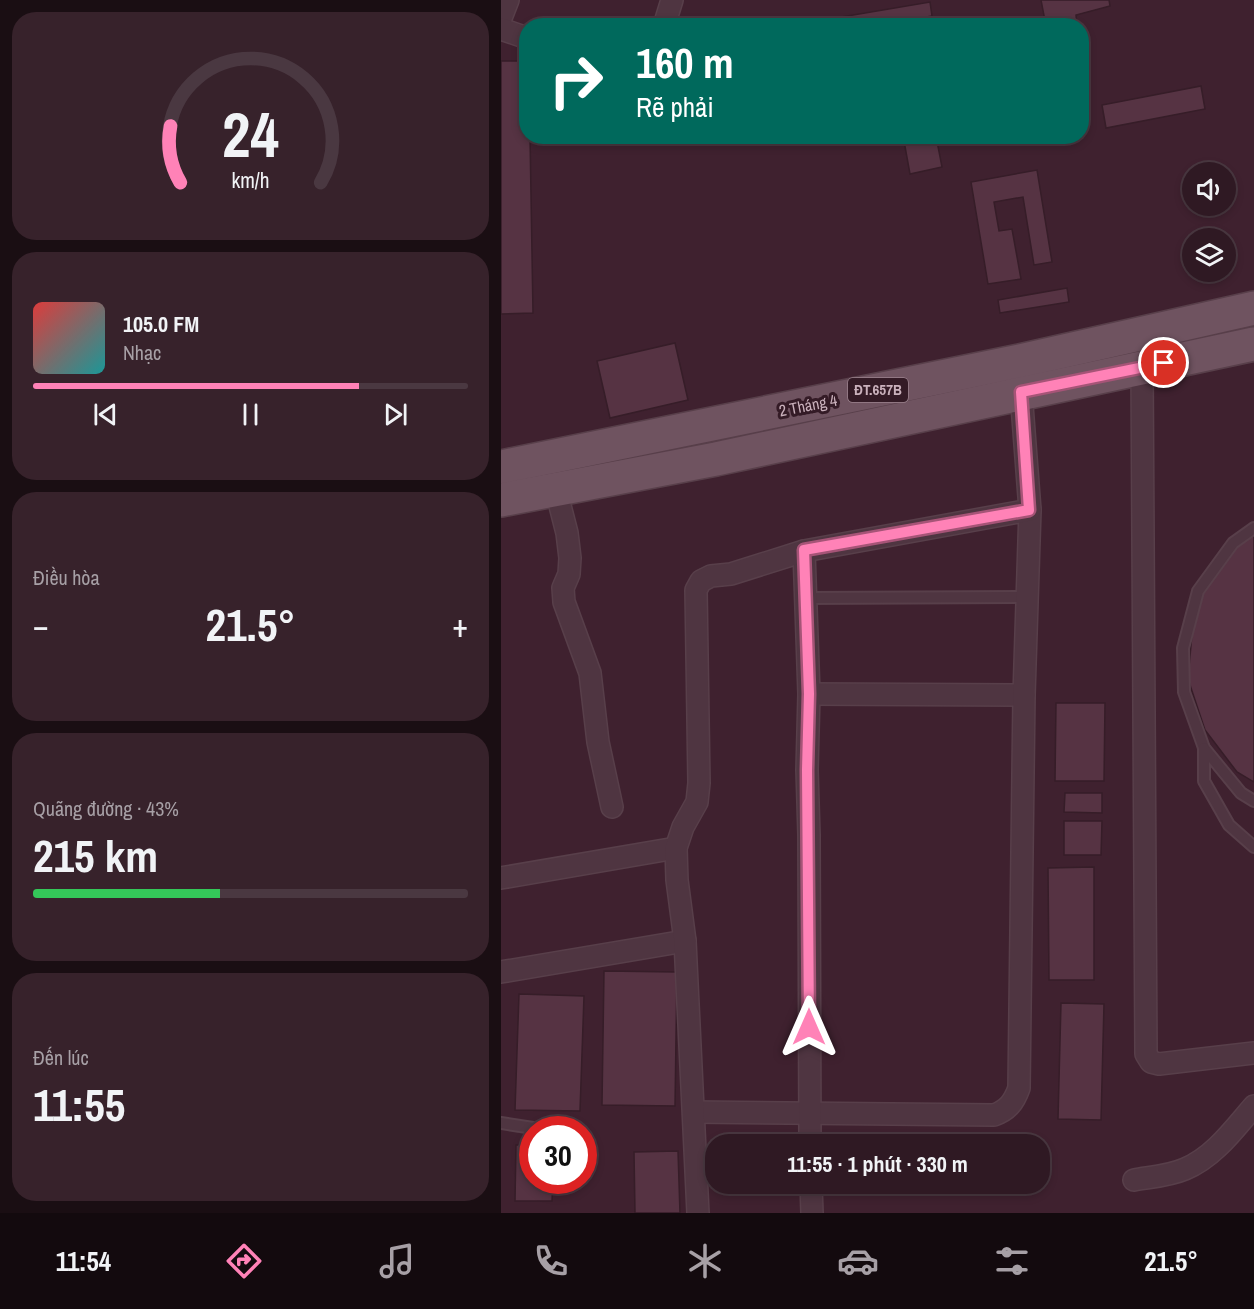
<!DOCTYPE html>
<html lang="vi">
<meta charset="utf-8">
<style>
body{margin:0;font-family:"Archivo Narrow",sans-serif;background:#37222b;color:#f1f3f6;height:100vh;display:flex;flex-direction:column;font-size:22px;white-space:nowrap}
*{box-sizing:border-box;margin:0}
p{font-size:20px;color:#a7a0a6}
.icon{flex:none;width:33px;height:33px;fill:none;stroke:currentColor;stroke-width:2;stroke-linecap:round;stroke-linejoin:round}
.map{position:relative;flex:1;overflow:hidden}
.drawer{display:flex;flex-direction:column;gap:12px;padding:12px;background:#1a0e13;width:501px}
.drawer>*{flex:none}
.guide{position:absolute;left:18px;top:18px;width:570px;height:126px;border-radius:24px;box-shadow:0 3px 9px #0003,0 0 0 2px #4a3841;background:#00695c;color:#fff;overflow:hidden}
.buttons{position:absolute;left:681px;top:162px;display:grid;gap:12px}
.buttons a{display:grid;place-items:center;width:54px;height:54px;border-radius:50%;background:#2f1923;box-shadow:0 3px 9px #0003,0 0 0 2px #4a3841;font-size:30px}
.speed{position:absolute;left:18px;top:1116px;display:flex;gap:12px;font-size:30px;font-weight:700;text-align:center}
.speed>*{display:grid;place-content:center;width:78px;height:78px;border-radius:50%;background:#2f1923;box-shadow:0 3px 9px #0003,0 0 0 2px #4a3841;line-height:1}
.speed .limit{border:9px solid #d22;background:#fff;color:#111}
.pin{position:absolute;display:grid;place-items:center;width:51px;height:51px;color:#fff;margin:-26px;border:3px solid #fff;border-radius:50%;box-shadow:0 2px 6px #0007}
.me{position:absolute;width:66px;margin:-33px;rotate:0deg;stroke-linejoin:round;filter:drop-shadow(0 0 4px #0008)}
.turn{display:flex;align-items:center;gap:21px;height:126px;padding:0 18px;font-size:27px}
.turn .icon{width:78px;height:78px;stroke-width:2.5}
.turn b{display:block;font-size:42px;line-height:51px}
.big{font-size:45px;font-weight:800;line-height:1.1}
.drawer .card{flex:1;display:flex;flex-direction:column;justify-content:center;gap:9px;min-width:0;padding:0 21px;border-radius:24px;background:#37222b}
.drawer .dial{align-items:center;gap:0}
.dial svg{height:156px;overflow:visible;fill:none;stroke:#4a3841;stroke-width:7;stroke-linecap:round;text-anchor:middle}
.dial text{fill:#f1f3f6;stroke:none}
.song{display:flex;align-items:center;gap:18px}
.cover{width:72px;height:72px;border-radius:9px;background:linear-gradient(135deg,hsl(0 70% 55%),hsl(180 70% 35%))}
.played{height:6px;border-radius:3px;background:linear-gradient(90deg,#ff82b7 75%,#4a3841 75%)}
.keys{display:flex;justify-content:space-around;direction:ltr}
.heat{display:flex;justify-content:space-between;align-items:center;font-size:33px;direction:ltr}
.charge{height:9px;border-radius:4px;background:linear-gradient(90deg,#34c759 43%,#4a3841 0)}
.trip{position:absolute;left:204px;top:1134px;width:345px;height:60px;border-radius:24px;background:#2f1923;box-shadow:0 3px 9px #0003,0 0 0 2px #4a3841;font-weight:800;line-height:60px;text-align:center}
.menu{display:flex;height:96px;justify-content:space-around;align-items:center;background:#130a0e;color:#a7a0a6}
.menu .icon{width:42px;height:42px}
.menu .on{color:#ff82b7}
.menu b{font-size:27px;color:#f1f3f6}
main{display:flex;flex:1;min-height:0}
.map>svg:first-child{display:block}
.building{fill:#563343;stroke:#361d28;stroke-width:1.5}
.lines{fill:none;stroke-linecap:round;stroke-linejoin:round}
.service-casing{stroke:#583f4a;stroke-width:14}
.minor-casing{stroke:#583f4a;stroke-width:24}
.primary-casing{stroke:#583f4a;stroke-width:36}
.service{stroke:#4f3541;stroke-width:10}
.minor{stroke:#4f3541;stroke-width:21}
.primary{stroke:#6f5360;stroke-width:33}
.route-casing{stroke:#a65477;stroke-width:15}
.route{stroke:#ff82b7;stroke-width:10}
.labels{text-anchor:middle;stroke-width:6;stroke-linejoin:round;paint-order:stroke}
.shield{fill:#341b26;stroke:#9d848f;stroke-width:1.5}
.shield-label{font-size:15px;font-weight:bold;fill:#cab1bc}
.street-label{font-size:16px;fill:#cab1bc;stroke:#341b26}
</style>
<main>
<section class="drawer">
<div class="card dial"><svg viewBox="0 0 100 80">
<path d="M14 69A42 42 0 1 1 86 69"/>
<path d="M14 69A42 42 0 0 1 9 40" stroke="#ff82b7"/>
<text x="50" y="56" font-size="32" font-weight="700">24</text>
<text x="50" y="72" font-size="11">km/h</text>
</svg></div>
<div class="card">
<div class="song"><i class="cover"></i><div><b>105.0 FM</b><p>Nhạc</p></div></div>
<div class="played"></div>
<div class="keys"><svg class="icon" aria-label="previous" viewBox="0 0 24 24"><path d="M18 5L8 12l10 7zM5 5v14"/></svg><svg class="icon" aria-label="pause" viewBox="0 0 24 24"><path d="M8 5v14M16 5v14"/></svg><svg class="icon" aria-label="next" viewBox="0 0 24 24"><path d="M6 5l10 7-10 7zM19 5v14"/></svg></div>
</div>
<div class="card"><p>Điều hòa</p>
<div class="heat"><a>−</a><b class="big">21.5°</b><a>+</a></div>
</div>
<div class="card"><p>Quãng đường · 43%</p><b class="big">215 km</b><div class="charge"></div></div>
<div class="card"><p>Đến lúc</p><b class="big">11:55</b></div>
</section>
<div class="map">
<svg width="753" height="1213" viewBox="0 0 753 1213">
<rect width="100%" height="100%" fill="#3f212f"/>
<g class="building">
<polygon points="540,0 608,0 609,6 575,15 576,26 545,26"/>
<polygon points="429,2 431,16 377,26 299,24"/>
<polygon points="0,61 26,61 26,136 29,136 32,313 0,314"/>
<polygon points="700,86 704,109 605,128 601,105"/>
<polygon points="427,136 435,136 441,167 409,174 403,141"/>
<polygon points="536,170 551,262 533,265 522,197 493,202 498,231 511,229 520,279 487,284 470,182"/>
<polygon points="566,288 568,302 499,313 497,300"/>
<polygon points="174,343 187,400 109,418 96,361"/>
<polygon points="753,531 753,782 736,772 704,730 687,679 693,611 718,563"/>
<polygon points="555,703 604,703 603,781 554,781"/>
<polygon points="564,793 601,793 601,813 563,812"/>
<polygon points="563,821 601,821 600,855 563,855"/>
<polygon points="593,867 593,980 548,980 547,868"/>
<polygon points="103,971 176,972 174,1106 101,1105"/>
<polygon points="18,994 83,996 79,1111 14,1110"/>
<polygon points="560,1003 603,1004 600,1120 557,1119"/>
<polygon points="15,1145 32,1145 32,1180 52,1180 51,1201 14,1201"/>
<polygon points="177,1151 179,1213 134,1213 133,1152"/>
</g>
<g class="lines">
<defs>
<g id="service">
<polyline points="753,528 732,543 697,591 682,648 683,692 703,748 740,793 753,801"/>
<polyline points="304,598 526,597"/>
<polyline points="703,748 703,781 728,825 753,847"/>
<polyline points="0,1123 45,1130"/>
</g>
<g id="minor">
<polyline points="0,18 7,0"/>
<polyline points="163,26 171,0"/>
<polyline points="0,29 26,38"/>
<polyline points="641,367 645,1054 650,1062 658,1064 753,1053"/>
<polyline points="55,490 66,533 69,558 68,574 62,588 63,602 89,673 97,742 111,807"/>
<polyline points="308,694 523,695"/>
<polyline points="0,878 175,848"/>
<polyline points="0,972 184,941"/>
<path d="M193,1112L493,1115C507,1110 513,1102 518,1088L523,695L529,510"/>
<polyline points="309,1144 308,835 306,770 308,694 303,551 529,510 520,392"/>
<path d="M633,1180C650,1177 668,1176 684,1169C713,1157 733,1129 753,1106"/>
<polyline points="310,1184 311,1213"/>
<polyline points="197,1213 184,941 176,880 175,848 182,827 196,802 198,783 195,590 200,581 210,576 230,574 303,551"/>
</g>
<g id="primary">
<polyline points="0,467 519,361 753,308"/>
<polyline points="0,500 215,459 753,344"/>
</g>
</defs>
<use href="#service" class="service-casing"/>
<use href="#minor" class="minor-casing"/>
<use href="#primary" class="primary-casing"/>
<use href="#service" class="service"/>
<use href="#minor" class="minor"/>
<use href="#primary" class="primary"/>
</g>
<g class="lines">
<defs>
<polyline id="route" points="308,1027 306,770 308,694 303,550 528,510 520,392 663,363"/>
</defs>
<use href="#route" class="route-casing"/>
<use href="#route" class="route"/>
</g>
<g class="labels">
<rect class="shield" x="347" y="378" width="60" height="24" rx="4.5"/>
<g class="shield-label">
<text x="377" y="395">ĐT.657B</text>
</g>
<g class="street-label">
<text transform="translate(307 405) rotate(-11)" y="6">2 Tháng 4</text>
</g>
</g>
</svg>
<div class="buttons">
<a><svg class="icon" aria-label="sound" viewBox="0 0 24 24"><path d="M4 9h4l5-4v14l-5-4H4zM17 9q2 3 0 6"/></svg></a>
<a><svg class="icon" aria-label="layers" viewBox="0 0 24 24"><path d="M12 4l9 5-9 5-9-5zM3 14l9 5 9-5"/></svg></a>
</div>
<div class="speed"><div class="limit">30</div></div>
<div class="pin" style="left:663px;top:363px;background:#d93025"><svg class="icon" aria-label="arrive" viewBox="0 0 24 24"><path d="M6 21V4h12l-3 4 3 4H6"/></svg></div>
<svg class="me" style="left:308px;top:1027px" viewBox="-20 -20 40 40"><path d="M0-17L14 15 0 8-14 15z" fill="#ff82b7" stroke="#fff" stroke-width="4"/></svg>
<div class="trip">11:55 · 1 phút · 330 m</div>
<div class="guide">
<div class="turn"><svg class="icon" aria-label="right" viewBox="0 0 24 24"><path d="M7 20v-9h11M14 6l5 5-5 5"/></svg><div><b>160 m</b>Rẽ phải</div></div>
</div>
</div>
</main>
<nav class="menu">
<b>11:54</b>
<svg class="icon on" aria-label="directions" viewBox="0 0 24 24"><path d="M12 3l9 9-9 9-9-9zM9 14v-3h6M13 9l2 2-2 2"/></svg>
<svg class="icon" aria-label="music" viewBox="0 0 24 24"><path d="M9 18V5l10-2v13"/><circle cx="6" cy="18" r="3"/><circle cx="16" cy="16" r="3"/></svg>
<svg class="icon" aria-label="phone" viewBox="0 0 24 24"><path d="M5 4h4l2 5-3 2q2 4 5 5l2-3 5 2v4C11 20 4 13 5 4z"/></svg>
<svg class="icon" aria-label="climate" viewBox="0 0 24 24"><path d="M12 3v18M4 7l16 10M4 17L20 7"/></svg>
<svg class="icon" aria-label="car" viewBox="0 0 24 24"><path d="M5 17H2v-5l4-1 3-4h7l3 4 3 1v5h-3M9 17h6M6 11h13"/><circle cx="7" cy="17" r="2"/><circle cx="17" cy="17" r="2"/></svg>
<svg class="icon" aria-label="filters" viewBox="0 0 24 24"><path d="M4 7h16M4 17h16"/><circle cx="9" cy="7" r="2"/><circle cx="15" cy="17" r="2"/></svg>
<b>21.5°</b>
</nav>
